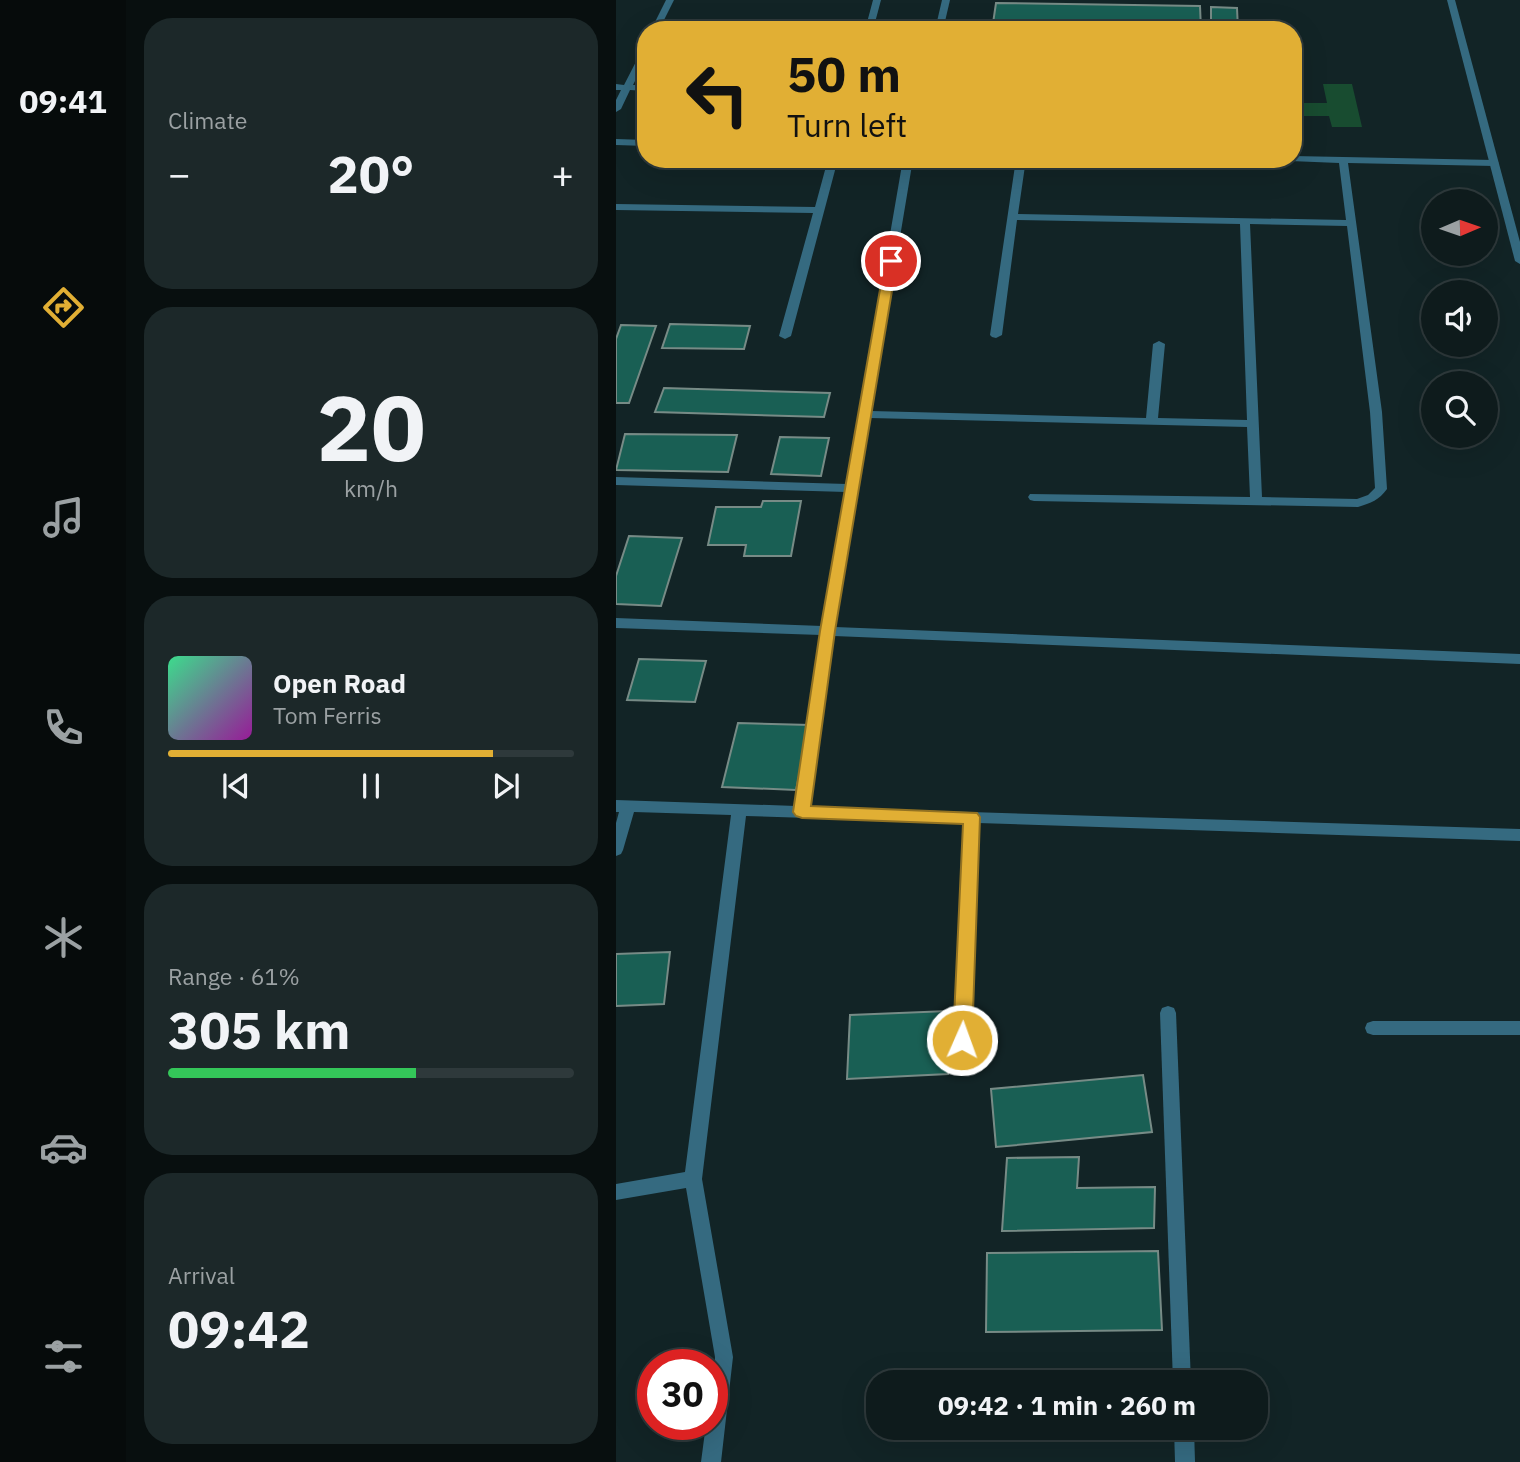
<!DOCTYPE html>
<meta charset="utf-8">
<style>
body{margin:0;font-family:"IBM Plex Sans",sans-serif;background:#1c2829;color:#f1f3f6;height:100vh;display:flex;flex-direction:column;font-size:26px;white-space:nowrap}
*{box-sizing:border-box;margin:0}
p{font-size:23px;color:#9ba1a3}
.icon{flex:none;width:38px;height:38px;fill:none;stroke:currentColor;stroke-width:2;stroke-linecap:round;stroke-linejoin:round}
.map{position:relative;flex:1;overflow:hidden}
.sheet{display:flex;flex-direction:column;gap:18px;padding:18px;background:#080f0f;width:490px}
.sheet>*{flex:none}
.hud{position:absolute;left:21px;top:21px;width:665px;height:147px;border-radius:28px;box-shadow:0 7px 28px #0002,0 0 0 2px #2e393b;background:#e1af34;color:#111;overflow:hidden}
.needle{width:46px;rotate:88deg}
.buttons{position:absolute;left:805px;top:189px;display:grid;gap:14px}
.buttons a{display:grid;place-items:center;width:77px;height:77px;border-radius:50%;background:#0e1b1c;box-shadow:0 7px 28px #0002,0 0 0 2px #2e393b;font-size:35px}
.speed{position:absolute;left:21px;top:1349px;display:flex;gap:14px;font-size:35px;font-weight:700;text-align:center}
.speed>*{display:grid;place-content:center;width:91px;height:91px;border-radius:50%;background:#0e1b1c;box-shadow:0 7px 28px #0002,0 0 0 2px #2e393b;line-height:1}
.speed .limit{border:10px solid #d22;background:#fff;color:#111}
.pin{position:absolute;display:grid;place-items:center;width:60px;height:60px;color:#fff;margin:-30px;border:4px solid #fff;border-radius:50%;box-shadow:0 2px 7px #0007}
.me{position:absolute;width:77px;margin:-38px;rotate:2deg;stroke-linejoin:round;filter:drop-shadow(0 0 5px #0008)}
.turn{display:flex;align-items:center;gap:24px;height:147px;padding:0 35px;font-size:32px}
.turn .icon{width:91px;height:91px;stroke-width:2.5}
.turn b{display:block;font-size:49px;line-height:60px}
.big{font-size:52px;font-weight:700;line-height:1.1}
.sheet .widget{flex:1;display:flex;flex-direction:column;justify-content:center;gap:10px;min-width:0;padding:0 24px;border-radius:28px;background:#1c2829}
.sheet .dial{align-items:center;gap:0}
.dial b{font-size:91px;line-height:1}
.song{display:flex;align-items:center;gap:21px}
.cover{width:84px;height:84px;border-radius:10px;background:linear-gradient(135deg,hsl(150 70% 55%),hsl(300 70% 35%))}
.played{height:7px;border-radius:4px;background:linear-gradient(90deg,#e1af34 80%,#2e393b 80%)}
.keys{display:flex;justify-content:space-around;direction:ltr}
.heat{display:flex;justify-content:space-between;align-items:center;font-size:38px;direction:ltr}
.charge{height:10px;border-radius:5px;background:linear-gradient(90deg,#34c759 61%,#2e393b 0)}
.trip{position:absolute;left:250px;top:1370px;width:402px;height:70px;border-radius:28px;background:#0e1b1c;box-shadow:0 7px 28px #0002,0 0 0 2px #2e393b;font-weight:700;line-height:70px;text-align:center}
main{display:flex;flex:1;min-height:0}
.menu{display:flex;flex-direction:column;width:126px;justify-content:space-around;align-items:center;background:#060b0b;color:#9ba1a3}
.menu .icon{width:49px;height:49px}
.menu .on{color:#e1af34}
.menu b{font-size:32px;color:#f1f3f6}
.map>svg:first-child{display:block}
.green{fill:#184c30}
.building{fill:#195f54;stroke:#778b86;stroke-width:2}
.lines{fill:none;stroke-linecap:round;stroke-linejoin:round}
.service{fill:#356a80;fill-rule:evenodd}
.minor{fill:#356a80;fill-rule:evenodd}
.tertiary{fill:#356a80;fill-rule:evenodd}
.route{fill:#e1af34;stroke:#927222;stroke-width:2}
</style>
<main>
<nav class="menu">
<b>09:41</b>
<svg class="icon on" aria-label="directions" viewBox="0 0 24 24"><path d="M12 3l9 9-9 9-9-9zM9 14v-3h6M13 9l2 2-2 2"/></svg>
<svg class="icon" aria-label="music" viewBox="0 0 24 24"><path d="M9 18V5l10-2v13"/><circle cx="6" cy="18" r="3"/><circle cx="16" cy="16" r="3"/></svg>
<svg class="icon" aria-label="phone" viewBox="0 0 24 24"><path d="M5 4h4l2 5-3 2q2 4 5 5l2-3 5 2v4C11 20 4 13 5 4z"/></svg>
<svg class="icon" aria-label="climate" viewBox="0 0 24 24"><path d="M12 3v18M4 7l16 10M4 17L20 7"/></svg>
<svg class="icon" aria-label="car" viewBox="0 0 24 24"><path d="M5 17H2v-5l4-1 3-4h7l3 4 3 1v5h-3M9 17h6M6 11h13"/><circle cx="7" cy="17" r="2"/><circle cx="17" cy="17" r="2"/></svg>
<svg class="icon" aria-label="filters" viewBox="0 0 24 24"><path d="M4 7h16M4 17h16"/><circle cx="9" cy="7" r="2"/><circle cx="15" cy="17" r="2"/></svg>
</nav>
<section class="sheet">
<div class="widget"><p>Climate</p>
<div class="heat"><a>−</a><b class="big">20°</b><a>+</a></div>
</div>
<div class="widget dial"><b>20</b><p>km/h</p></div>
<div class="widget">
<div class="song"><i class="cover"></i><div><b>Open Road</b><p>Tom Ferris</p></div></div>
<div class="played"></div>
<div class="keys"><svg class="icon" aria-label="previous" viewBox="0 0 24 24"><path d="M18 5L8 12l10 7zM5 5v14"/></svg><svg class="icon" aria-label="pause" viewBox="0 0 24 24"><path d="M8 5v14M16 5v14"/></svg><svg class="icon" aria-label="next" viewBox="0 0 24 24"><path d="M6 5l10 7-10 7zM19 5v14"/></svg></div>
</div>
<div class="widget"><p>Range · 61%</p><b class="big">305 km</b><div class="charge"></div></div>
<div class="widget"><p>Arrival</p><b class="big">09:42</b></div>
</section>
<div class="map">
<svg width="904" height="1462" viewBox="0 0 904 1462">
<rect width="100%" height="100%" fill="#122426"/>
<polygon class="green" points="707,84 736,84 746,127 716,127 713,116 677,116 677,103 711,103"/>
<g class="building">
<polygon points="380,3 584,6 585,30 376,30"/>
<polygon points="595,7 621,8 622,30 595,30"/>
<polygon points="104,23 157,23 155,30 103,30"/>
<polygon points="54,324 134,326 128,349 46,348"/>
<polygon points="5,325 40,326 13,403 0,403 0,339"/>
<polygon points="48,388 214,393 208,417 39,412"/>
<polygon points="9,434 121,435 112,472 0,470"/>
<polygon points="164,437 213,438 205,476 155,474"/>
<polygon points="147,501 185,501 175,556 128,556 130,545 92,545 100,507 145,507"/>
<polygon points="13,536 66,538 45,606 0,604 0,576"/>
<polygon points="23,659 90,661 79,702 11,700"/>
<polygon points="122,723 194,725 180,790 106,787"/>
<polygon points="54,952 48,1004 0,1006 0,954"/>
<polygon points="332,1011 332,1074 231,1079 234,1015"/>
<polygon points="527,1075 536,1132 380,1147 375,1089"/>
<polygon points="463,1157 461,1188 539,1187 538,1228 386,1231 391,1158"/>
<polygon points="542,1251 546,1330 370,1332 371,1253"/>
</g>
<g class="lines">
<polygon class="service" points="757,1021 904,1021 904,1035 757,1035 751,1033 749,1028 751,1023"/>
<g class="minor">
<polygon points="50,0 58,0 43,30 35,30"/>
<polygon points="257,0 265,0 257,30 249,30"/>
<polygon points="326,0 334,0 327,30 319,30"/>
<polygon points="30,47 30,59 17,85 30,85 30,91 14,90 5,109 0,112 0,100 5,90 0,90 0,84 8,85 26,50"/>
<polygon points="0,139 30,140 30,146 0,145"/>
<path d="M677,156L878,160L883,163L878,166L732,163L766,412L771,489C763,500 755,503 742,507L418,501L414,500L412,497L414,494L634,497L631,427L254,418L219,627L904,654V664L218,636L194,807L904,829V841L362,823L355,1040L353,1045L347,1047L341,1045L339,1040L347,823L130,816L86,1179L117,1357L105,1462H85L90,1424H96L99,1357L70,1188L0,1200V1184L69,1172L115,815L18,812L7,850L5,854L0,856V823L3,812H0V800L180,806L205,635L0,628V618L206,626L230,492L0,485V477L231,484L287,159H297L255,411L530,418L537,344L543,341L549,344L542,418L631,420L624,224L401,220L386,335L380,338L376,337L374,335L400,159H410L402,214L730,220L723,163L674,161L672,159H677ZM634,224L731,226L754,412L759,488L752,495L741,499L646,497Z"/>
<polygon points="212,159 222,159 175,336 169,339 163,336 197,213 0,210 0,204 199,207"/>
<polygon points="552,1006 558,1008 560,1013 575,1382 557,1382 544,1013 546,1008"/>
<polygon points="558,1428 578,1428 579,1462 559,1462"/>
</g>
<polygon class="tertiary" points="831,0 839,0 904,242 904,264 899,261"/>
</g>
<polygon class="route" points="275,257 281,261 219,631 195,806 361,813 364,817 356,1040 353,1046 346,1048 340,1046 337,1040 347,824 186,818 180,816 177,812 204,631 269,261"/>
</svg>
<div class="buttons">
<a><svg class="needle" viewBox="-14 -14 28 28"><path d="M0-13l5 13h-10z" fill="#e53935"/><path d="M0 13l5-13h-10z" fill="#9ba1a3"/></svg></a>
<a><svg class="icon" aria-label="sound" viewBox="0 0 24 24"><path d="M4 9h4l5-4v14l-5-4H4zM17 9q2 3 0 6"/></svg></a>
<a><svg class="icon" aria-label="search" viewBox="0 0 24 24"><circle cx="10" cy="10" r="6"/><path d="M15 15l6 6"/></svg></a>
</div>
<div class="speed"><div class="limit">30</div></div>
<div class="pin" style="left:275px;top:261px;background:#d93025"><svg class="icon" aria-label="arrive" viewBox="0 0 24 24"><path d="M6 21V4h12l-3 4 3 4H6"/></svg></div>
<svg class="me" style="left:346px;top:1040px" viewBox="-20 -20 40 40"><circle r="17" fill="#e1af34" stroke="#fff" stroke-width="3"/><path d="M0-11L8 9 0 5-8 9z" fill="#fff"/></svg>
<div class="trip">09:42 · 1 min · 260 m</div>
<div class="hud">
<div class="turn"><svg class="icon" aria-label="left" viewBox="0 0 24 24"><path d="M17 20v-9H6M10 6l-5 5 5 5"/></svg><div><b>50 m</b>Turn left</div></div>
</div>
</div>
</main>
